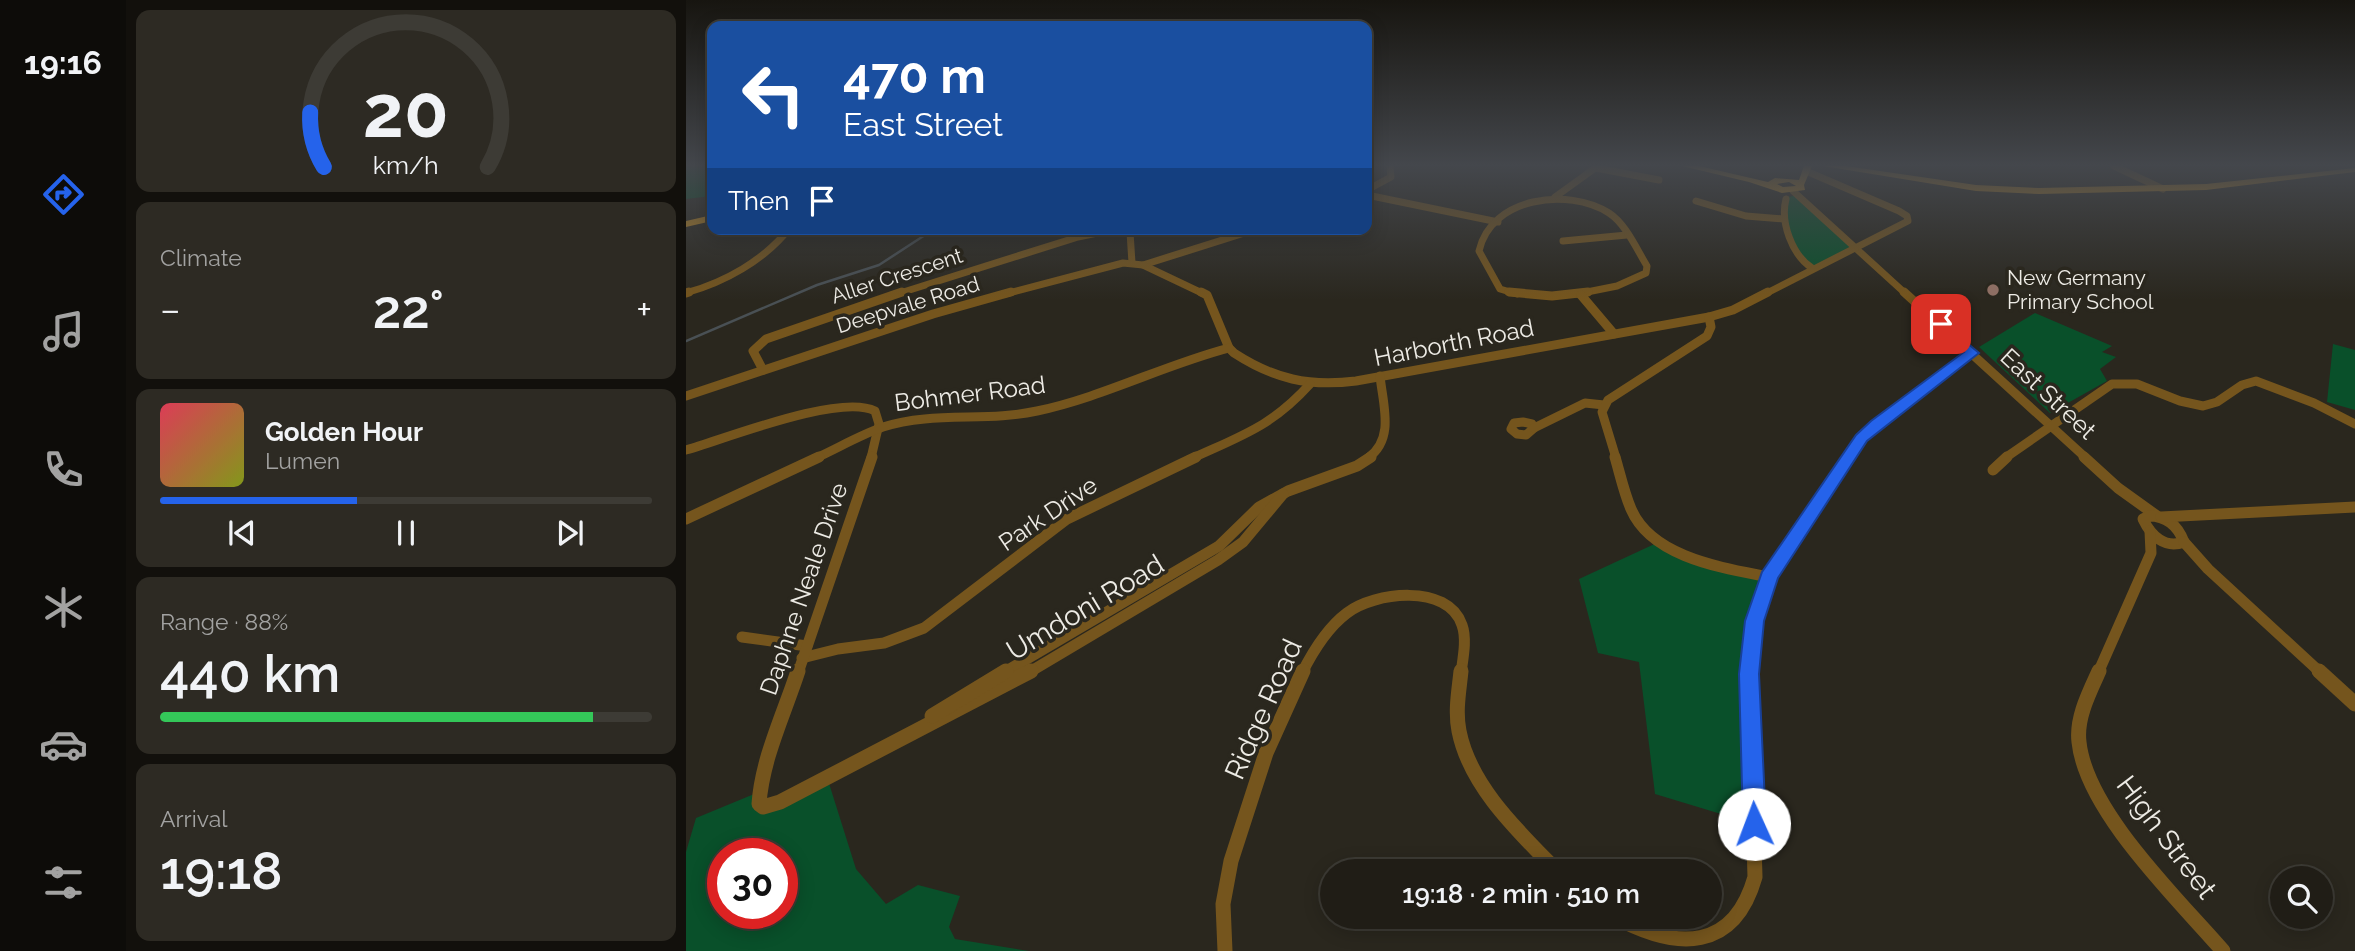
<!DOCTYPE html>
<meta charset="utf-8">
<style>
body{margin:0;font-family:Raleway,sans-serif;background:#2d2a23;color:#f1f3f6;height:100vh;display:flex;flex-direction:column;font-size:26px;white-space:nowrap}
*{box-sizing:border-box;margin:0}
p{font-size:23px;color:#a2a2a1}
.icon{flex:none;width:38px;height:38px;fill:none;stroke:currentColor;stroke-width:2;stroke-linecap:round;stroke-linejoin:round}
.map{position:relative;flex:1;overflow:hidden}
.side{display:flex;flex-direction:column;gap:10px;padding:10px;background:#12100c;width:560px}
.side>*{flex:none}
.hud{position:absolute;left:21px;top:21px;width:665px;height:214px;border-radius:14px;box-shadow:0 4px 18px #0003,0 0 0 2px #3d3b35;background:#1a4fa0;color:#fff;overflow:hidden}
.buttons{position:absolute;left:1584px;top:866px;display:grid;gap:14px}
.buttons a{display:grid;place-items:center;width:63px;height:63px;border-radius:50%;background:#201d16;box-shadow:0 4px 18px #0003,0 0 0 2px #3d3b35;font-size:35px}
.speed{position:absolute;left:21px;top:838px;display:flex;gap:14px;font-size:35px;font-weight:700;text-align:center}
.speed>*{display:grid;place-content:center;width:91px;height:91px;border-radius:50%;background:#201d16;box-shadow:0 4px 18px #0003,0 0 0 2px #3d3b35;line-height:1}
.speed .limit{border:10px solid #d22;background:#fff;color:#111}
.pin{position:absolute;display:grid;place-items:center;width:60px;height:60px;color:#fff;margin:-30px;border-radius:14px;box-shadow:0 4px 10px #0006}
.me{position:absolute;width:77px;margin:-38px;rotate:358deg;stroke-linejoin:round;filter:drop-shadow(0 0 5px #0008)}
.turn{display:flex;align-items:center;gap:24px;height:147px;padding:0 21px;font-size:32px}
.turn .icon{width:91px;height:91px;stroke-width:2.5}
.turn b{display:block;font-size:49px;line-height:60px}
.then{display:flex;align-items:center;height:66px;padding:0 21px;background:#0003;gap:14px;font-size:26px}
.big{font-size:52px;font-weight:600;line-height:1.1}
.side .tile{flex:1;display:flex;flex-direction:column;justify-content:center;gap:10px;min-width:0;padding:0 24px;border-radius:14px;background:#2d2a23}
.side .dial{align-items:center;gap:0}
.dial svg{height:182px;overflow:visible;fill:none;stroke:#3d3b35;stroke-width:7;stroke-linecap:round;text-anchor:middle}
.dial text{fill:#f1f3f6;stroke:none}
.song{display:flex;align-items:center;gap:21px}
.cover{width:84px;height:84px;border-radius:10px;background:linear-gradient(135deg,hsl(350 70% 55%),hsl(70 70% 35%))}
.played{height:7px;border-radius:4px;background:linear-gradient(90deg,#2563eb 40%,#3d3b35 40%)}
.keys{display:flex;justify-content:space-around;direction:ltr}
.heat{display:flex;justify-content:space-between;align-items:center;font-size:38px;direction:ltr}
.charge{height:10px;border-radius:5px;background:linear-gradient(90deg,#34c759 88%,#3d3b35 0)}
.trip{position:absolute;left:634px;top:859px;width:402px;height:70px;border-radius:35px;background:#201d16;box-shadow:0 4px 18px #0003,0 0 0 2px #3d3b35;font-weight:600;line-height:70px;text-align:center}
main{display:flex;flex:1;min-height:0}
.tabs{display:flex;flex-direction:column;width:126px;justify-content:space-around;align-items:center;background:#0d0c09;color:#a2a2a1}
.tabs .icon{width:49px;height:49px}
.tabs .active{color:#2563eb}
.tabs b{font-size:32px;color:#f1f3f6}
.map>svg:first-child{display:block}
.green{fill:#09502a;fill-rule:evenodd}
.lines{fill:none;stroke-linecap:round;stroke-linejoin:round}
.stream{stroke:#495054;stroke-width:2.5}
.minor-far3{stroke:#75551d;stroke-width:7}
.minor-far2{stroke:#75551d;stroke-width:9}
.minor-far1{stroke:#75551d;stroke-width:11}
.minor{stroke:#75551d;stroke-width:15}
.major{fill:#b98421;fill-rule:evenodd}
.route{fill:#2563eb;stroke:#184099;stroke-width:2}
.education-dot{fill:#8d6e63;stroke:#2a271e;stroke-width:2.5}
.labels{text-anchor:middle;stroke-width:7;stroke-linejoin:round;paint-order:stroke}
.far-street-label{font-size:21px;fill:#edebe5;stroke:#2a271e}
.far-poi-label{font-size:21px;fill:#edebe5;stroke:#2a271e;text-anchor:start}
.street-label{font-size:24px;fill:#edebe5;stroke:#2a271e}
.near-street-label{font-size:28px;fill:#edebe5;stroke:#2a271e}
</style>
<main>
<nav class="tabs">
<b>19:16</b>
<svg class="icon active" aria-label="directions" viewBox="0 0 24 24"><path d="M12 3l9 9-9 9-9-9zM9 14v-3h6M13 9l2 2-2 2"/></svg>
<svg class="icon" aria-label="music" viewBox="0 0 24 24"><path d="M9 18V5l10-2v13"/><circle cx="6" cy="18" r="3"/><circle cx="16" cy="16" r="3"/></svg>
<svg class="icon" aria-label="phone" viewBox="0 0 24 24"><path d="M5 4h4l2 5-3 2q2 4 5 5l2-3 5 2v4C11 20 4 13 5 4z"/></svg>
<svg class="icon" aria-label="climate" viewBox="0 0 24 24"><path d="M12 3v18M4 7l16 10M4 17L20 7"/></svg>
<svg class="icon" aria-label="car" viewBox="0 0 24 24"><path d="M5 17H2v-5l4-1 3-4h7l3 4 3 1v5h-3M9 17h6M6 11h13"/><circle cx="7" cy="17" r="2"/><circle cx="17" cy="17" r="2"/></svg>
<svg class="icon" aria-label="filters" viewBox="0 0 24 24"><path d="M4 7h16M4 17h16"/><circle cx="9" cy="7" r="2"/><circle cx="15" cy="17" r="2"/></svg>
</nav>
<section class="side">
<div class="tile dial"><svg viewBox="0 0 100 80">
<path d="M14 69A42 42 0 1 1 86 69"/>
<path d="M14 69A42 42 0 0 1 8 45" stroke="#2563eb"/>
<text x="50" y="56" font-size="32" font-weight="700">20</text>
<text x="50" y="72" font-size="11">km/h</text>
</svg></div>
<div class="tile"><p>Climate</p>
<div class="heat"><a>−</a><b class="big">22°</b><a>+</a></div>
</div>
<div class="tile">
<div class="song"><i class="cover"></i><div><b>Golden Hour</b><p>Lumen</p></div></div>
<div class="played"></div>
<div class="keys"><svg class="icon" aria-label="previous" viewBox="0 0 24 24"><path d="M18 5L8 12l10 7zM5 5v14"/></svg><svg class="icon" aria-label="pause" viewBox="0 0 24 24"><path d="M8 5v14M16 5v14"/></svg><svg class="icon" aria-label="next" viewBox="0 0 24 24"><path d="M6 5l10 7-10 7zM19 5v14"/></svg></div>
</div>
<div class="tile"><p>Range · 88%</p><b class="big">440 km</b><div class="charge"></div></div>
<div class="tile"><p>Arrival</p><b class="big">19:18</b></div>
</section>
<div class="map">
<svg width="1669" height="951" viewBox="0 0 1669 951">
<rect width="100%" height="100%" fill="#2a271e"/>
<g class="green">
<polygon points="0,166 26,166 26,196 0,199"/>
<polygon points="1112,195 1171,247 1126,269 1120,267 1098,219 1102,197"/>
<polygon points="1349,313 1426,346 1416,352 1430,357 1414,369 1421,381 1364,413 1293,347"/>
<polygon points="1647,344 1669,350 1669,410 1641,402"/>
<polygon points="975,541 993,552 1082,577 1068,621 1068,824 969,794 953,662 912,653 893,579"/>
<path d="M141,777L170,869L200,904L232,885L274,896L263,927L269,939L343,951H0V852L10,818L73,792L72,805ZM37,854H96V914H37Z"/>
</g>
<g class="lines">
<polyline class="stream" points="0,341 131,285 193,265 239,235 270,229"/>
<g class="minor-far3">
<polyline points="1428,166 1477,189"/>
<polyline points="910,168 973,180"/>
<polyline points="681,190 705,177 704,166"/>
<polyline points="1107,191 1220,294"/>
<polyline points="681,195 812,222"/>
<polyline points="869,197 912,166"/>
<path d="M1100,199C1094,222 1106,255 1126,268"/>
<polyline points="1010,201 1060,216 1098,219"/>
<polyline points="877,241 941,235"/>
<polyline points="457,265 571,229"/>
<path d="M0,293C39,282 77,261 103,229"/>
<polyline points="211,294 392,237 421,231 444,232 446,263"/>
<polyline points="319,294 437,263 457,265 518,294"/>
<path d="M831,294L814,289L793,251C805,197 882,187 923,213C940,224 951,250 961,266L960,273L931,286L891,294"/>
<polyline points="1079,294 1222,221 1221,216 1213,211 1120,171"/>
</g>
<g class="minor-far2">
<path d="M515,292L521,295L543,348L548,353C588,379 623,387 670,381L1023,317L1047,310L1082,292"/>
<polyline points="823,292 866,296 902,292"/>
<polyline points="1218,292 1400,458"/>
<polyline points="0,293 3,292"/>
<polyline points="895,295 928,334"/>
<polyline points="77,370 67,351 80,339 216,292"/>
<polyline points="0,396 247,314 325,292"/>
<polygon points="837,422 846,424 848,428 840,435 831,434 825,429 828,423"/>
<polyline points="848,428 899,403 918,405"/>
<path d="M0,450C39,439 154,393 189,411L193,424L185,458"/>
<path d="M130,458C152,448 174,435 197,427C246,411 301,422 351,411C417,397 478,365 543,348"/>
<path d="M507,458C557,435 586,426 624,384"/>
<path d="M682,458C709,439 697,405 694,376"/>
<polyline points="930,458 916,412 922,400 1021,336 1025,327 1023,317"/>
<path d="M1162,458C1192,414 1243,385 1286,353"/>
<polyline points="1319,458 1426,384 1451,384 1494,401 1517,406 1531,402 1556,385 1570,381 1628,403 1669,424"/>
</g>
<g class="minor-far1">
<path d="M929,457C934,474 938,493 945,509C966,558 1038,568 1083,577"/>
<polyline points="1398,457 1432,488 1471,516"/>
<polyline points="1307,470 1321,457"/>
<path d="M1463,516C1481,516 1492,526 1498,542C1479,549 1465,536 1457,519Z"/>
<polyline points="1475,517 1669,507"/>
<polyline points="0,519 133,457"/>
<polyline points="1498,542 1522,569 1635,673"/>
<polyline points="56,637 121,646"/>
<polyline points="116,658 152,649 198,643 238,628 381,519 510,457"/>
<polyline points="112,673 186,457"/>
<polyline points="317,673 533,546 573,507 602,491 671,466 685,457"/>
<polyline points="342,673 532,560 557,542 597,494"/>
<path d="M616,673C627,651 641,628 661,613C688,592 762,583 776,625C781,639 777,658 775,673"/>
<polyline points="1063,673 1069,621 1083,577 1163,457"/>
<polyline points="1412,673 1465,553 1464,531"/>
</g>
<g class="minor">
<path d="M112,671C98,714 76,759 73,804L77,807L94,802L345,671"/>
<path d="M775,671C773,691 769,711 773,731C784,787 834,833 872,872"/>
<path d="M1413,671C1403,693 1390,718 1393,742C1400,811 1493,900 1537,951"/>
<polyline points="1633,671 1669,704"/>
<polyline points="246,716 320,671"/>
<path d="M929,917C992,951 1048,951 1069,877L1063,671"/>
<polyline points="539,951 537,904 545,861 580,753 617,671"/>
</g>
<g class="major">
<path d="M996,166H1013L1082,182L1089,178L1113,180L1118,166H1126L1118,185L1119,190L1096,193L1063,182ZM1103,182L1110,186L1097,187L1091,184Z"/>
<polygon points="1137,166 1160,166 1290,185 1353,188 1520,184 1669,168 1669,172 1520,190 1353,194 1290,191"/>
<polygon points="26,215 26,221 0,227 0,221"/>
</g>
</g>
<linearGradient id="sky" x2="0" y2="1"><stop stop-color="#171510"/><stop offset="0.55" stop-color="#44474c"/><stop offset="1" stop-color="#44474c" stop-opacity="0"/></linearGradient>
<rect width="1669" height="300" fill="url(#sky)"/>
<polygon class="route" points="1255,321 1293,353 1181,441 1092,578 1078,621 1073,674 1080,824 1077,831 1068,834 1060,831 1057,824 1053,674 1059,621 1076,572 1170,435 1185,421 1278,352 1251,327 1251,322"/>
<circle class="education-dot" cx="1307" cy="290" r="7"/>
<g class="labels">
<g class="far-street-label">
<text transform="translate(211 276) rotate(-18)" y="7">Aller Crescent</text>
<text transform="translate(222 305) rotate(-17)" y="7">Deepvale Road</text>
</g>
<g class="far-poi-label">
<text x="1321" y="285">New Germany<tspan x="1321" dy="24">Primary School</tspan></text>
</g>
<g class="street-label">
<text transform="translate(768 343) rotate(-11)" y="8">Harborth Road</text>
<text transform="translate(284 394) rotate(-7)" y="8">Bohmer Road</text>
<text transform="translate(1362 394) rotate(43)" y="8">East Street</text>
<text transform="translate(362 514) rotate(-34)" y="8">Park Drive</text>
<text transform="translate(118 589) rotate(-71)" y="8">Daphne Neale Drive</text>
</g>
<g class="near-street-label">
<text transform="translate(399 607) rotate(-31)" y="10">Umdoni Road</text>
<text transform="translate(577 709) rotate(-66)" y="10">Ridge Road</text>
<text transform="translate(1481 837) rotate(53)" y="10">High Street</text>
</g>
</g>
</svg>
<div class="buttons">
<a><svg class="icon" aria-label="search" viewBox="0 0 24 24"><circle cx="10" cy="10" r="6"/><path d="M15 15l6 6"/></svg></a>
</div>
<div class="speed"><div class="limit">30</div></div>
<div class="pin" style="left:1255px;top:324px;background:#d93025"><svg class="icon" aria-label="arrive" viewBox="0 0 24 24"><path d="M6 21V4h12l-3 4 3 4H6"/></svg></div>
<svg class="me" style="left:1068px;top:824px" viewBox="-20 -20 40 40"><circle r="19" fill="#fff"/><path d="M0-13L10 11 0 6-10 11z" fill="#2563eb"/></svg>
<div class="trip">19:18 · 2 min · 510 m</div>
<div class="hud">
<div class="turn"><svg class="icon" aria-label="left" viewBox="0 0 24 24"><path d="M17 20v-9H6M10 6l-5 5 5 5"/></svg><div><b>470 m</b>East Street</div></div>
<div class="then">Then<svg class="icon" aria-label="arrive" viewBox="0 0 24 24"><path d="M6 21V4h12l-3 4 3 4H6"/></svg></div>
</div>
</div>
</main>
